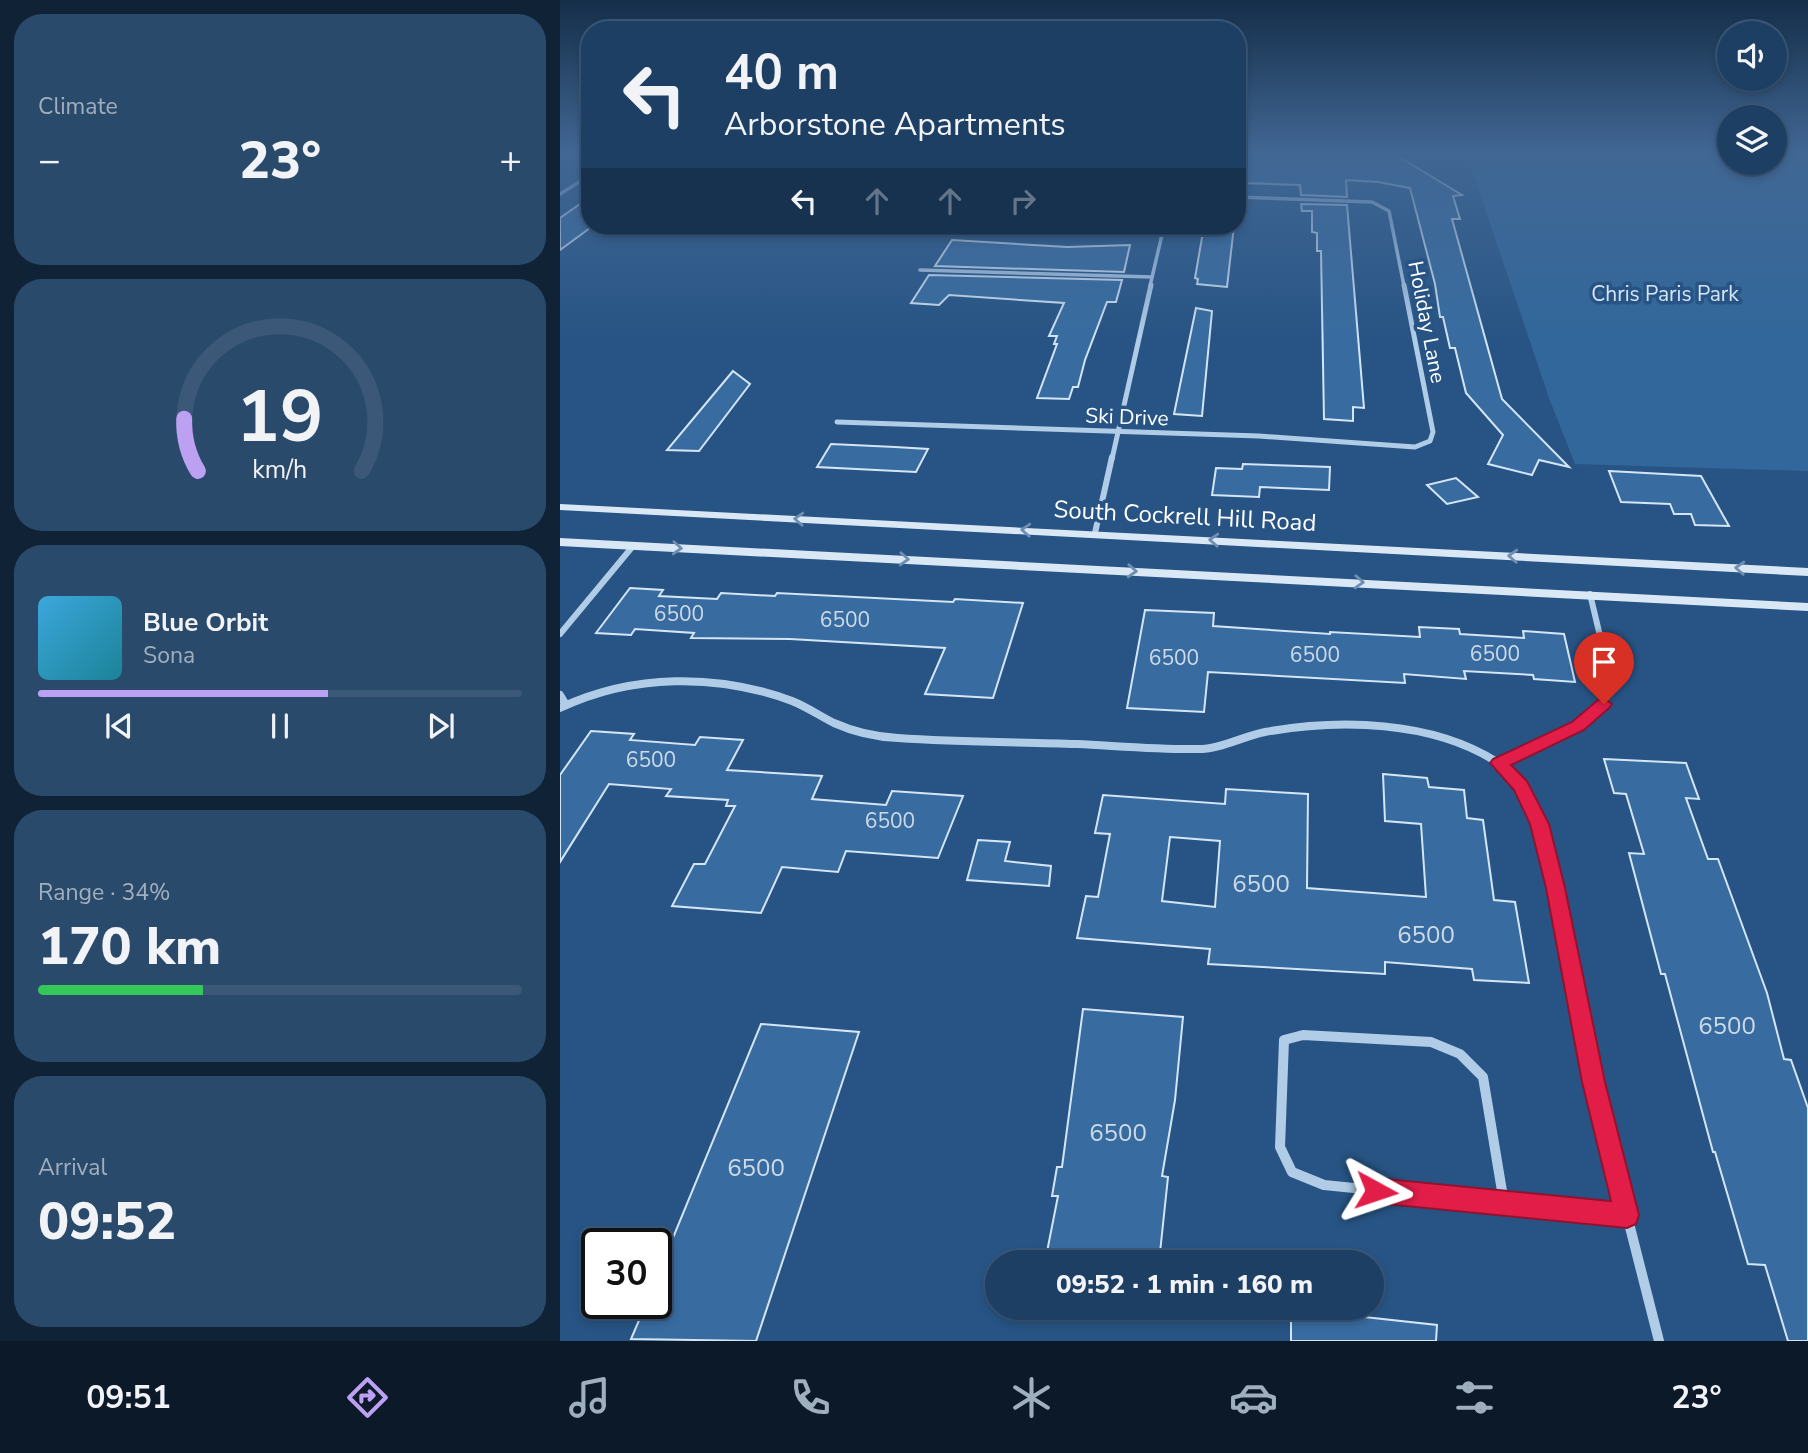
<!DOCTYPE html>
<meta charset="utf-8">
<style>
body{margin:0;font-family:"Nunito Sans",sans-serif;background:#2a4a6c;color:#f1f3f6;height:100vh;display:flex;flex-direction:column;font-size:26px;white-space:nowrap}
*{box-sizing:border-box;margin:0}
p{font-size:23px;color:#a0afbe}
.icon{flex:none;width:38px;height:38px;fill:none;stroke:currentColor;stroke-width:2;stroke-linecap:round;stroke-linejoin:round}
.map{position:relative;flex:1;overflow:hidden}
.details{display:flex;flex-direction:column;gap:14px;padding:14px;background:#102336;width:560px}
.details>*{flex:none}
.banner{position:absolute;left:21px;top:21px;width:665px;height:214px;border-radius:28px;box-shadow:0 4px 10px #0003,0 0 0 2px #3b5878;background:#1d3f63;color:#f1f3f6;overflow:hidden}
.buttons{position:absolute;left:1157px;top:21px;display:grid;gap:14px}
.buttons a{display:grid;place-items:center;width:70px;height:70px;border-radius:50%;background:#1d3f63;box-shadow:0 4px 10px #0003,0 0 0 2px #3b5878;font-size:35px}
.speed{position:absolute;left:21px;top:1228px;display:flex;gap:14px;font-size:35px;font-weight:700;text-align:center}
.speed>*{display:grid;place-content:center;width:91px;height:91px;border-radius:50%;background:#1d3f63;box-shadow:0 4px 10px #0003,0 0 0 2px #3b5878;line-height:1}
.speed .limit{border:4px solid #111;border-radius:10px;background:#fff;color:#111}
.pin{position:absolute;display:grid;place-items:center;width:60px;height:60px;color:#fff;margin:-72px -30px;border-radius:50% 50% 50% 0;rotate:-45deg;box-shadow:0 0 7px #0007}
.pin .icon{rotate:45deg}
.me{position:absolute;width:77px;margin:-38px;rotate:95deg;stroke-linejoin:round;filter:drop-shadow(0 0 5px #0008)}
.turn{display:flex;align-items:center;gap:24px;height:147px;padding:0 28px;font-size:32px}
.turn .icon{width:91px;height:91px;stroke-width:2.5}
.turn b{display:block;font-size:49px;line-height:60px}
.lanes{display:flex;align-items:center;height:66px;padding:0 28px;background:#0003;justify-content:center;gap:35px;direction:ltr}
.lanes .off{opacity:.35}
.big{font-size:52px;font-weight:800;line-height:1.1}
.details .tile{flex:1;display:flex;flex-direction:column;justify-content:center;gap:10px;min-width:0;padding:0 24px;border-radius:28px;background:#2a4a6c}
.details .dial{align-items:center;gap:0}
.dial svg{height:182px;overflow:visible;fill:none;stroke:#3b5878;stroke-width:7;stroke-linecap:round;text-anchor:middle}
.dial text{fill:#f1f3f6;stroke:none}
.song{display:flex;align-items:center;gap:21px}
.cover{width:84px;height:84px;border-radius:10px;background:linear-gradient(135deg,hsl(200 70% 55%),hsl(190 70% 35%))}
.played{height:7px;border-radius:4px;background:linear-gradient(90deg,#bca0f2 60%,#3b5878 60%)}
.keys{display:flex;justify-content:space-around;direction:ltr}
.heat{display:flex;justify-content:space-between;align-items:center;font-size:38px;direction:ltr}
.charge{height:10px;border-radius:5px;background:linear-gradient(90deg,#34c759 34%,#3b5878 0)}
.trip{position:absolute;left:425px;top:1250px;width:399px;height:70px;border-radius:35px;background:#1d3f63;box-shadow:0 4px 10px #0003,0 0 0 2px #3b5878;font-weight:800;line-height:70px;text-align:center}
.menu{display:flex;height:112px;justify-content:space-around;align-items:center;background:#0c1928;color:#a0afbe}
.menu .icon{width:49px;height:49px}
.menu .active{color:#bca0f2}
.menu b{font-size:32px;color:#f1f3f6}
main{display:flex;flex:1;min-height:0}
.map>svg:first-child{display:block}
.green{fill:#32679b}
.building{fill:#386ca0;stroke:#d4e5f6;stroke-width:2;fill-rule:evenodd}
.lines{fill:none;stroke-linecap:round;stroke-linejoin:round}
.street-far4{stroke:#b1cce7;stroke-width:3.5}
.street-far3{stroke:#b1cce7;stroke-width:5}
.street-far2{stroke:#b1cce7;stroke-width:6}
.street-far1{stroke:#b1cce7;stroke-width:8}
.street{stroke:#b1cce7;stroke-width:10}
.secondary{fill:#dae8f6;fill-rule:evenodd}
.oneway{stroke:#6f8fb2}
.route{fill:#e11d48;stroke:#92132f;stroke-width:2}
.labels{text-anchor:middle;stroke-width:7;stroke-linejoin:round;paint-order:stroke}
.far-park-label{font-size:21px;fill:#d4e5f6;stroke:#275484}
.far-street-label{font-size:21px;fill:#fff;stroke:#275484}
.number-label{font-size:21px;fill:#cddae7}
.street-label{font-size:24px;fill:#fff;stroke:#275484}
.near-number-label{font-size:24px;fill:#cddae7}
</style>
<main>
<section class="details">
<div class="tile"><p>Climate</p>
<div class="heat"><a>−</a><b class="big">23°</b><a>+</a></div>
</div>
<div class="tile dial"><svg viewBox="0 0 100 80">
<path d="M14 69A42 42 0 1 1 86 69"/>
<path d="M14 69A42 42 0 0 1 8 46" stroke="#bca0f2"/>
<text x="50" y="56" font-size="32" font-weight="700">19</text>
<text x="50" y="72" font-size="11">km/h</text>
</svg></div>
<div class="tile">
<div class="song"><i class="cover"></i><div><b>Blue Orbit</b><p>Sona</p></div></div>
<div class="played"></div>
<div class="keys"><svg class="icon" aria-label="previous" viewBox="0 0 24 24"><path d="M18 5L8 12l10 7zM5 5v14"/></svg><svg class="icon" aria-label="pause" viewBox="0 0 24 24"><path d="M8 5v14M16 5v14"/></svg><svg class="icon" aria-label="next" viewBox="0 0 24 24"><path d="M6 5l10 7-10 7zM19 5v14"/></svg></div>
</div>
<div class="tile"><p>Range · 34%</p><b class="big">170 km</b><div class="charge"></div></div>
<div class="tile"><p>Arrival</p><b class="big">09:52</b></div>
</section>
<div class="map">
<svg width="1248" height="1341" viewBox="0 0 1248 1341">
<rect width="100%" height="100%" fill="#275484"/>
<polygon class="green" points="906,152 1169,152 1169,163 1214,163 1215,152 1248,152 1248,471 1015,464 989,398"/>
<g class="building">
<polygon points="689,152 831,152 902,195 893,196 900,219 892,219 942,399 1009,467 979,460 972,475 928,464 943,435 906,393 895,348 890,348 883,317 880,317 875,284 850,188 818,182 786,180 787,197 741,195 740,185 682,183"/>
<polygon points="30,197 30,228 0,250 0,218"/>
<polygon points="741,204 787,205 804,408 793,407 793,421 764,419 761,251 757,251 757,233 752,232 752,211 742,211"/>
<polygon points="644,226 674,226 667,287 637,284 638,279 635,278"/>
<polygon points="392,240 507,247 570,245 564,272 375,266"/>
<polygon points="369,275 562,280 556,302 547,302 525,360 518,387 513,387 509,399 477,398 497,344 494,344 497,336 489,336 504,303 389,295 379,305 351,303"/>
<polygon points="636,308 652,311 642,416 614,414"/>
<polygon points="173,371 190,384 139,451 107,450"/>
<polygon points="271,444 335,447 368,449 356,472 257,467"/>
<polygon points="683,464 770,467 769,490 700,487 699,497 652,495 656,468 682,469"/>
<polygon points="1049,471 1141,476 1169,526 1135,525 1131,514 1114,514 1110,504 1061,502"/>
<polygon points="896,478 918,497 887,504 867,485"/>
<polygon points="70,588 103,590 99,596 157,599 161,593 215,596 217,593 393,602 395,599 463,603 433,698 365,694 385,648 230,639 131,638 134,633 75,629 71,635 36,633"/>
<polygon points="585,610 654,613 653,626 770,634 770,632 860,637 859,627 899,629 900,634 964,638 963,631 1004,634 1015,682 974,679 973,675 904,671 906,679 844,674 845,683 648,672 644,712 567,708"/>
<polygon points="31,731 74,734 70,740 135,745 140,737 183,740 167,770 262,776 252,799 326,805 332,791 403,796 378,858 286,851 278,872 222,867 201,913 112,906 134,864 145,864 175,806 166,806 168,800 106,796 111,789 49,784 0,862 0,775"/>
<polygon points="1044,759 1126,763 1139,799 1126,798 1148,859 1158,859 1207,993 1224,1059 1231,1060 1248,1108 1248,1341 1228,1341 1205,1265 1188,1264 1155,1152 1153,1152 1105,974 1101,974 1069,853 1084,854 1066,794 1054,793"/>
<path d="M823,774L867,778L869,787L904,790L907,818L923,820L934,900L955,902L969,983L914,980L912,969L825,962V974L648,964L650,949L517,938L526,896L538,897L550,834L535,833L543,795L665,804L666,789L748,794L747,888L866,897L861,824L825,821ZM610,837L660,841L655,907L602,901Z"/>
<polygon points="418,840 450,842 445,861 491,866 489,886 407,880"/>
<polygon points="523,1009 623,1017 615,1100 602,1176 608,1177 599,1262 485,1262 498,1196 492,1196 497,1167 502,1167"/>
<polygon points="201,1024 299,1032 196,1341 71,1339 86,1304 96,1304 96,1279"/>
<polygon points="731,1309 877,1325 876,1341 731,1341"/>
</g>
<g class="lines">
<g class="street-far4">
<polyline points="0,194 30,175"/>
<polyline points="677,197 812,202 829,211 844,286"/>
<polyline points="360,270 592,277"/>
<polyline points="590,286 604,226"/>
</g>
<g class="street-far3">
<polyline points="277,422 699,436 855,447 870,441 873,432 844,285"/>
<polyline points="552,459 591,285"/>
</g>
<g class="street-far2">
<polyline points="535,533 552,457"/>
<polyline points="1030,594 1051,682"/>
<polyline points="0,634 73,546"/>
<polyline points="91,682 139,682"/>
</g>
<g class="street-far1">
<polyline points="0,695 6,705"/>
<path d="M0,708C72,674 157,673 232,701C247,707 260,716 274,723C294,732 317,737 338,738C397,742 457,742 517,744C558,746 601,750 642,749C663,748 684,736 705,732C779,719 871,720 937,762C988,795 1001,913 1012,970"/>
<path d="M939,763C975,748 1046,725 1051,680"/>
</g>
<g class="street">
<polyline points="1011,968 1033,1082 1099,1341"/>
<polygon points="743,1035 871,1042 900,1054 923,1077 944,1203 764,1185 732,1172 720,1147 724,1040"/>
<polyline points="944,1203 1067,1215"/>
</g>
<g class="secondary">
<polygon points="0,504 1248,568 1248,576 0,510"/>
<polygon points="0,538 1248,603 1248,611 0,546"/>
</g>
</g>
<defs><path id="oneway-chevron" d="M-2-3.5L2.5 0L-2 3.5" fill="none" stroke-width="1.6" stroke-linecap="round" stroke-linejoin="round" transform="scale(1.75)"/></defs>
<g class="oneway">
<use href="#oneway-chevron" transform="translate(239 519) rotate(-177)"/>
<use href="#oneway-chevron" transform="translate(466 530) rotate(-177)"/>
<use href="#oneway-chevron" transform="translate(654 540) rotate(-177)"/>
<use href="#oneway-chevron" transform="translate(117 548) rotate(3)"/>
<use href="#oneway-chevron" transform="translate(953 556) rotate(-177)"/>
<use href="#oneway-chevron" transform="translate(344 559) rotate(3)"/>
<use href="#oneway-chevron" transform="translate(1180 568) rotate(-177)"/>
<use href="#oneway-chevron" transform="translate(572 571) rotate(3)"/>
<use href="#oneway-chevron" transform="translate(799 582) rotate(3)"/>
</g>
<linearGradient id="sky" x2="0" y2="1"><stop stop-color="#152e49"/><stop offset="0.45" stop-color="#416794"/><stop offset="1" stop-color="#416794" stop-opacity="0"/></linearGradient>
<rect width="1248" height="339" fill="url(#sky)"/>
<polygon class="route" points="1044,698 1052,704 1049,708 1024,730 951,765 967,781 989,824 1005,888 1045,1082 1079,1215 1076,1224 1067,1228 816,1203 807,1199 803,1191 807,1182 816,1178 1051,1201 1022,1082 986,888 970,824 954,790 930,763 933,759 1012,722 1038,700"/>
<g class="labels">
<g class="far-park-label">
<text x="1105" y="301">Chris Paris Park</text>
</g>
<g class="far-street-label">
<text transform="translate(867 322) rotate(79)" y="7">Holiday Lane</text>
<text transform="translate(567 417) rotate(2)" y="7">Ski Drive</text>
</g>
<g class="number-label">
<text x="119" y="621">6500</text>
<text x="285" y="627">6500</text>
<text x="935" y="661">6500</text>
<text x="755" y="662">6500</text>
<text x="614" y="665">6500</text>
<text x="91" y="767">6500</text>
<text x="330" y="828">6500</text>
</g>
<g class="street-label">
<text transform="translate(625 516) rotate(3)" y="8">South Cockrell Hill Road</text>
</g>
<g class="near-number-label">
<text x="701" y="892">6500</text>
<text x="866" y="943">6500</text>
<text x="1167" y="1034">6500</text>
<text x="558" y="1141">6500</text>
<text x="196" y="1176">6500</text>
</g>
</g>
</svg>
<div class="buttons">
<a><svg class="icon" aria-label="sound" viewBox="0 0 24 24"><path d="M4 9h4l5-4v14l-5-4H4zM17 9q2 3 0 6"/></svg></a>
<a><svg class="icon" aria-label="layers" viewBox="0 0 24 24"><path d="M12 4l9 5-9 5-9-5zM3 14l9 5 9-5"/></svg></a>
</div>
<div class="speed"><div class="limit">30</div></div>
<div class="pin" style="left:1044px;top:704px;background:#d93025"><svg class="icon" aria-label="arrive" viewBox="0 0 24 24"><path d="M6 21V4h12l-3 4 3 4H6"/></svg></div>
<svg class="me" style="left:816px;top:1191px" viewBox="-20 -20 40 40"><path d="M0-17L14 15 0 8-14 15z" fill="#e11d48" stroke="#fff" stroke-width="4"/></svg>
<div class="trip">09:52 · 1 min · 160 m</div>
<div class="banner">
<div class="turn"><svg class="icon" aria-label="left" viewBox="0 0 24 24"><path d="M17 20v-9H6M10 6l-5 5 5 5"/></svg><div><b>40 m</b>Arborstone Apartments</div></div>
<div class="lanes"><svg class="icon" aria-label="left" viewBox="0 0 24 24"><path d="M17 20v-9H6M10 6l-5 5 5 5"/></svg><svg class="icon off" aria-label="ahead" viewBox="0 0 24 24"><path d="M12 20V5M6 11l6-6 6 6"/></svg><svg class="icon off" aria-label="ahead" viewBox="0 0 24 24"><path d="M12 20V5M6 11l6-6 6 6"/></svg><svg class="icon off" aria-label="right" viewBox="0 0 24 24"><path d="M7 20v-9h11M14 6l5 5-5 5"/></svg></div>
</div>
</div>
</main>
<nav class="menu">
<b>09:51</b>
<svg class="icon active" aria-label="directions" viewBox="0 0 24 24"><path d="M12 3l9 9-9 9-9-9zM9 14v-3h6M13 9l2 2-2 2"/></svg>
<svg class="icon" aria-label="music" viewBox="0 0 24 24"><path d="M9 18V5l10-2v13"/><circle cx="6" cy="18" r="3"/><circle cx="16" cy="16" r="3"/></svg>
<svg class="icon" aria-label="phone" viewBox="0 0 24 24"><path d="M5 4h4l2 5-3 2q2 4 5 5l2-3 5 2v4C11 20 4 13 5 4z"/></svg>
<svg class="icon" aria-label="climate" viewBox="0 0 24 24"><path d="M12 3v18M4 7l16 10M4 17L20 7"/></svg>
<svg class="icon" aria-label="car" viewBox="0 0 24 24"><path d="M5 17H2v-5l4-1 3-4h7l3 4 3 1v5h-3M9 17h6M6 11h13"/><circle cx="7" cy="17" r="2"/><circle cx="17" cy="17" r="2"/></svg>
<svg class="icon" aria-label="filters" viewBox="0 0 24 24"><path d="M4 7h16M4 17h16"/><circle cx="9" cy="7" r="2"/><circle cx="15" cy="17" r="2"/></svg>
<b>23°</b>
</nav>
